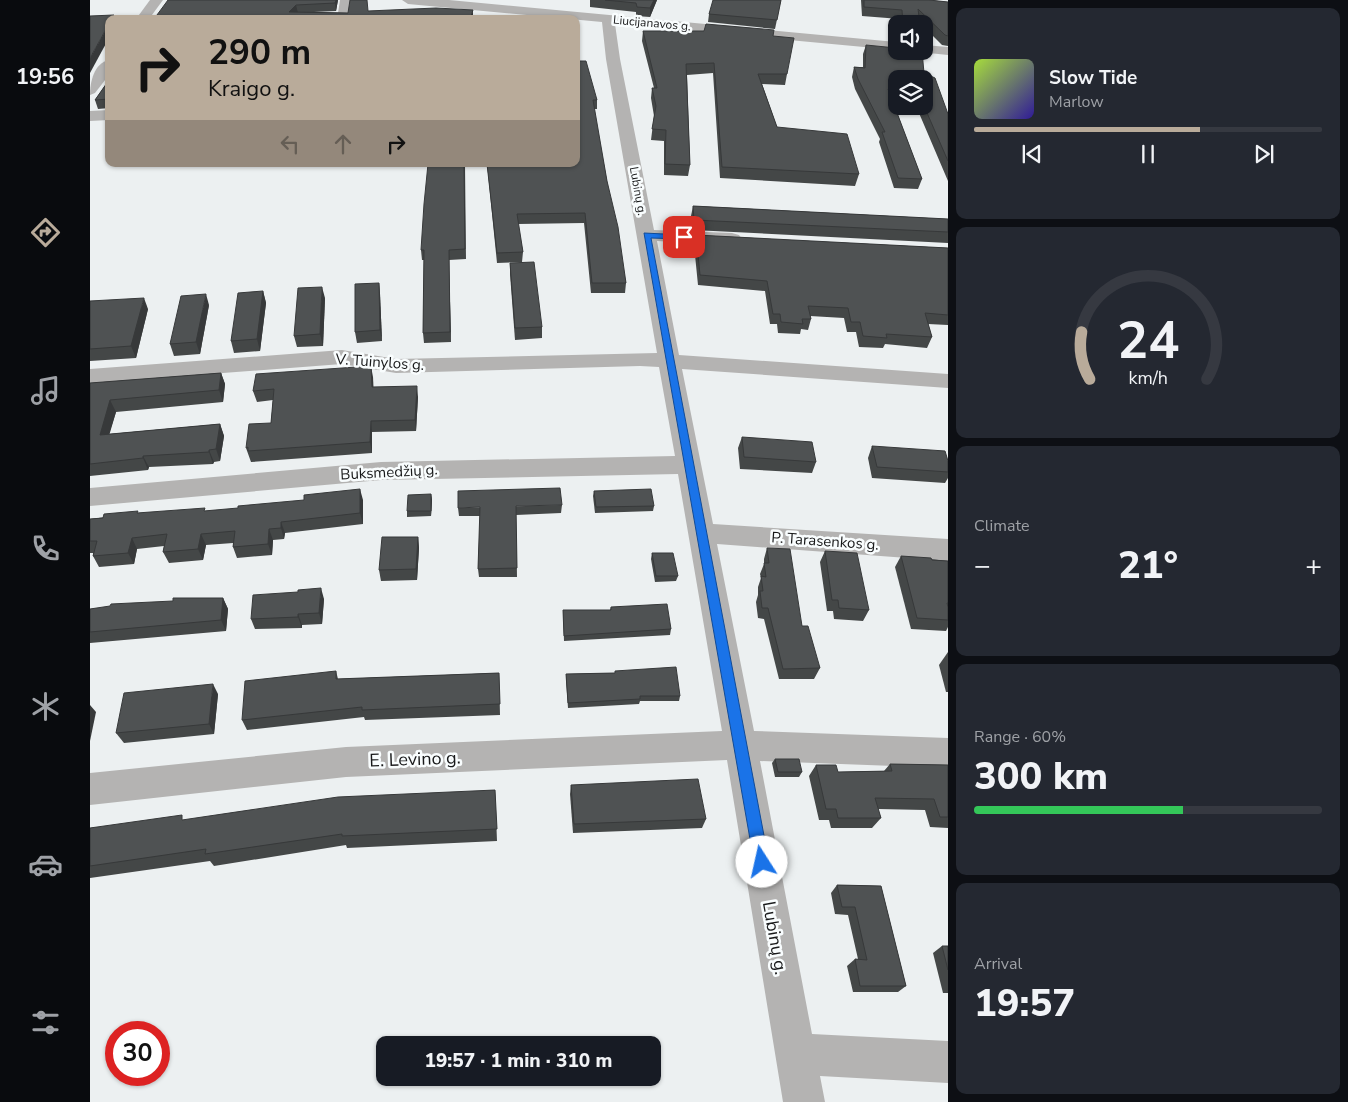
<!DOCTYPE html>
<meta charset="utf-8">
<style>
body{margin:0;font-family:"Nunito Sans",sans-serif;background:#242831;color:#f1f3f6;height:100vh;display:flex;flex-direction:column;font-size:19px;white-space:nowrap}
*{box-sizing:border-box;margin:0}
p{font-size:16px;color:#9ea1a6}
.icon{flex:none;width:28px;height:28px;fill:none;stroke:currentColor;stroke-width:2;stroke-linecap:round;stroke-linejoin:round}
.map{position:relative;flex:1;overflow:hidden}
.sheet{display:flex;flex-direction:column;gap:8px;padding:8px;background:#0d0f14;width:400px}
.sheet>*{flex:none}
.guide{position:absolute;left:15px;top:15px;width:475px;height:152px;border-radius:10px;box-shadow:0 1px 4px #0004;background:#b9ab9a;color:#111;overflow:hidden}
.fabs{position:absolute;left:798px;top:15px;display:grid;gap:10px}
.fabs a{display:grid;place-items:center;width:45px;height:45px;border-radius:10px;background:#171b24;box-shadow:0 1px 4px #0004;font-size:25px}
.speed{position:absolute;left:15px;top:1021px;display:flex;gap:10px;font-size:25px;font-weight:700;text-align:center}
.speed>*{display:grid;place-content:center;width:65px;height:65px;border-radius:50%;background:#171b24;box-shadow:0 1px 4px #0004;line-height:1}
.speed .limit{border:8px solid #d22;background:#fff;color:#111}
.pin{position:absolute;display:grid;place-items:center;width:42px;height:42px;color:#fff;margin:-21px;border-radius:10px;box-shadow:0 2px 8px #0006}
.me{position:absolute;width:55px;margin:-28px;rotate:350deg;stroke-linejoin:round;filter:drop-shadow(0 0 4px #0008)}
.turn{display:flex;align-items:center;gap:18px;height:105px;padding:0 20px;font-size:22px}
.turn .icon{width:65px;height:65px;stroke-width:2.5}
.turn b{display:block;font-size:35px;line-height:42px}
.lanes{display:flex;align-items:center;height:48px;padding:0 20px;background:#0003;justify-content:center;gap:25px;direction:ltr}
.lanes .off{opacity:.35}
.big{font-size:38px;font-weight:800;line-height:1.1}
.sheet .card{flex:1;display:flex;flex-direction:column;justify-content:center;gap:8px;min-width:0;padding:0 18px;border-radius:10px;background:#242831}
.sheet .dial{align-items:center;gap:0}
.dial svg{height:130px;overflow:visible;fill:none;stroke:#363941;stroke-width:7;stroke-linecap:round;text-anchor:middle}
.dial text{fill:#f1f3f6;stroke:none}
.song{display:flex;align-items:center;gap:15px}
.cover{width:60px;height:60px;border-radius:8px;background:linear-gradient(135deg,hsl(80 70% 55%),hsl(250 70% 35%))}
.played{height:5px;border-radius:2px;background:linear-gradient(90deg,#b9ab9a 65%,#363941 65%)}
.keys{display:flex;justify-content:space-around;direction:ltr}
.heat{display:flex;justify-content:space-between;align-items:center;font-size:28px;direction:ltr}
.charge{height:8px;border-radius:4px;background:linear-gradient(90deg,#34c759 60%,#363941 0)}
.trip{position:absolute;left:286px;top:1036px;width:285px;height:50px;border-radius:10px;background:#171b24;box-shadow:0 1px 4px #0004;font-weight:800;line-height:50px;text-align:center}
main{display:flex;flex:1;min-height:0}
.tabs{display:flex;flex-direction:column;width:90px;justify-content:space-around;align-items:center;background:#090b0e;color:#9ea1a6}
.tabs .icon{width:35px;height:35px}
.tabs .active{color:#b9ab9a}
.tabs b{font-size:22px;color:#f1f3f6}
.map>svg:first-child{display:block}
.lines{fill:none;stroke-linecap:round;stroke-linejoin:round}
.minor{fill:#b4b3b2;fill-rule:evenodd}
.wall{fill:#444747}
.shaded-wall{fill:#37393a}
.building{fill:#4f5253;stroke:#37393a}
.route{fill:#1a73e8;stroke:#114b97}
.labels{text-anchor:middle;stroke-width:5;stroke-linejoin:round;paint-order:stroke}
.far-street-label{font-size:12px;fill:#18191a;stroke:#f9fdfe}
.street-label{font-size:15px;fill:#18191a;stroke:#f9fdfe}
.near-street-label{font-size:18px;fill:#18191a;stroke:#f9fdfe}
</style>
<main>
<nav class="tabs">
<b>19:56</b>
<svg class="icon active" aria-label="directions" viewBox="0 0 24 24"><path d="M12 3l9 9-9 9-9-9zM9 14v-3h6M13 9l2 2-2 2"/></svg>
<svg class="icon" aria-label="music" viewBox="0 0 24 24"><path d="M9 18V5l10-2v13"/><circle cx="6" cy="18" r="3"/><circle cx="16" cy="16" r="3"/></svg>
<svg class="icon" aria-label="phone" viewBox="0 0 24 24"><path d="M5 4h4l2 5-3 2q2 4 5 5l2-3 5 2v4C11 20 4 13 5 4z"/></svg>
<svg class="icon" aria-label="climate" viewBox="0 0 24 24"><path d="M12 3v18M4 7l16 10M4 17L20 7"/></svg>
<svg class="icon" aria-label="car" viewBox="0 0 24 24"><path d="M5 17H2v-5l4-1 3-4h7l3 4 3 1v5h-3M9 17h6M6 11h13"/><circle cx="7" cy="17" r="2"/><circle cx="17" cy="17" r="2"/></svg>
<svg class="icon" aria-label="filters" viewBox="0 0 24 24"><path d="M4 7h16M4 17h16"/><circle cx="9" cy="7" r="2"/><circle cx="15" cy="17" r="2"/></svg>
</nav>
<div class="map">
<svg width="858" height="1102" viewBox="0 0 858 1102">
<rect width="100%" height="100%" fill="#ecf0f1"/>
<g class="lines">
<g class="minor">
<polygon points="60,0 73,0 59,19 46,19"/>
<polygon points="250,0 262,0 259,19 202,19 208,15 248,13"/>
<polygon points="312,0 359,0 806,42 806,50 525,24 530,59 564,230 642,233 649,235 652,239 649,243 642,245 567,241 589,355 858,374 858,388 592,369 623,524 858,539 858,561 627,544 664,731 858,738 858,768 670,761 722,1034 858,1041 858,1083 730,1076 735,1102 693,1102 637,760 256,777 0,805 0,773 256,747 632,731 588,474 291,480 0,506 0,488 291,462 585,456 569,367 550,366 306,373 252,364 0,383 0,369 252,350 306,359 567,353 516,59 512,22 318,4"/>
<polygon points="834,45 858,47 858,55 829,52 834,51"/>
<path d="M19,60V75L5,93L0,95C0,82 4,63 19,60Z"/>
<polygon points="19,110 19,120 0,121 0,111"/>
</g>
</g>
<g class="wall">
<polygon points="248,0 246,11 224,12 258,13 278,11 383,10 64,19"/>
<polygon points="500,0 567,0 560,17 546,16 546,12 500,7"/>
<polygon points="691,0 685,29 618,22 619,14"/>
<polygon points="771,0 839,0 858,2 858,46 852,45 834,27 834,24 831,24 829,22 830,24 810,24 810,19 772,16"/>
<polygon points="553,31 683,36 697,74 695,85 672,84 687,127 769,174 765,186 630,178 623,73 597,75 600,165 598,176 574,175 574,141 561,140 564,116 561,98 562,88 564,88 552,41"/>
<polygon points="776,45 834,73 858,114 858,181 826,106 834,106 834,79 806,79 801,97 832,179 828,189 804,188 789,142 790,139 765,89 762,77 764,67 773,67 773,54"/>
<polygon points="489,61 507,100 507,109 504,109 517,181 536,283 535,293 501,293 494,223 428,224 433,252 432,262 407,263 397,164 486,164"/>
<polygon points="19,80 19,108 8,109 5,100"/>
<polygon points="375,164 376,259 359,260 361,342 334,343 333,333 334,260 332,260 331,250"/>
<polygon points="603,206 858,219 858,243 603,230 601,216"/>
<polygon points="606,235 858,248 858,325 838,324 842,337 837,348 795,344 793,348 769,347 766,332 757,332 754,318 720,316 721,319 718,330 711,329 710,334 688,333 687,324 680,324 675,291 608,285 604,245"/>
<polygon points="420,263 452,327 452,338 425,340 420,274"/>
<polygon points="289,283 290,294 292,341 267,343 265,332"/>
<polygon points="173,291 176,303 170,351 144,353 141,341"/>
<polygon points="235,298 233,346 207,347 204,336"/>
<polygon points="0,301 58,309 46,358 0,361"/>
<polygon points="119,305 110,354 84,356 80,344"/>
<polygon points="281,366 283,387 328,397 326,431 282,432 282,453 161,462 156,448 181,423 183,400 167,402 163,391"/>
<polygon points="131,373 135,384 133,402 26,412 19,434 130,424 134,436 130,461 124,462 123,464 59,467 58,470 0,476 0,383"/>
<polygon points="652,437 726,462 722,473 650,469 648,448"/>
<polygon points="782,446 858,461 858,478 855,483 782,478 778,458"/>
<polygon points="504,491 564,506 563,511 505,513 503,496"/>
<polygon points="341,494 342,500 341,516 317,517 317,511"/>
<polygon points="273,500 273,524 195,533 194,539 183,540 182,555 147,558 143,547 143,543 116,545 113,560 79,563 73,552 74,546 47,549 44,564 9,567 3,556 3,553 0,553 0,519 49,513 116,511"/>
<polygon points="472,505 471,513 426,515 427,577 389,577 388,569 390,516 369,516 368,508"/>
<polygon points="328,537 329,548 327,580 291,581 289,570"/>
<polygon points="677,548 712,626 730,668 724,679 689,679 674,619 668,618 666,602 668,595 668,587 671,578 670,574 674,564 674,559"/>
<polygon points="735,551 779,610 773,621 744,619 743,611 737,611 730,562"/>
<polygon points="562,553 588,576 586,581 565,582 561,559"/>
<polygon points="811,556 858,561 858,627 856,631 821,629 805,567"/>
<polygon points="208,592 234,599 232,624 212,625 212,628 165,629 161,619"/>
<polygon points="133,598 138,609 136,631 0,643 0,609"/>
<polygon points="521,607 581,629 580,635 474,641 473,610 520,610"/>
<polygon points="858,652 858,692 856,692 849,665"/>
<polygon points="246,671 248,679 409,673 410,715 275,720 274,717 157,730 152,720"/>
<polygon points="525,671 590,696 589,701 550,701 549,704 478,708 476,679 476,674 525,673"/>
<polygon points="128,694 124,734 34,743 26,733"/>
<polygon points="685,759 712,772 709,777 685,777 682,763"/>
<polygon points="800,764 858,765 858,828 840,827 835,810 788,809 791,818 782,828 741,828 739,820 729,820 719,776 726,765 748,772 794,771"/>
<polygon points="481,785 616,819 612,828 483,833 480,794"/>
<polygon points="405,790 407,841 257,848 256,845 124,866 120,861 0,878 0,828 95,820"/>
<polygon points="747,885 791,886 816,986 808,992 763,992 757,966 765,959 768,959 758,915 745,914 741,893"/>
<polygon points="852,946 858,946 858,993 853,993 843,953"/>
</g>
<g class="shaded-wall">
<polygon points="246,0 248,0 246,11 245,3"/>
<polygon points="564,0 567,0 560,17 560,8"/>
<polygon points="206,5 208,13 199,12"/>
<polygon points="383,10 383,19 380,19"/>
<polygon points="19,24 19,38 0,73 0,58"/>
<polygon points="806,86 806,95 795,99 798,89"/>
<polygon points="359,250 359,260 361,342 360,332"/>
<polygon points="289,283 290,294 292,341 290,330"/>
<polygon points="232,287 235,298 233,346 230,334"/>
<polygon points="173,291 176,303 170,351 167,339"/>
<polygon points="116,294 119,305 110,354 106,342"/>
<polygon points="54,298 58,309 46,358 41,346"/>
<polygon points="281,366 283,377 284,398 282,387"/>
<polygon points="131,373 135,384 133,402 129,390"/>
<polygon points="327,386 328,397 326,431 325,420"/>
<polygon points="20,400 26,412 16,446 10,435"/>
<polygon points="281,421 282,432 282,453 280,442"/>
<polygon points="130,424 134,436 130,461 126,449"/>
<polygon points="119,450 124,462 123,464 119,452"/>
<polygon points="53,456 59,467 58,470 53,458"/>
<polygon points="270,489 273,500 273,524 270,513"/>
<polygon points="341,494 342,500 341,516"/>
<polygon points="191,522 195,533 194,539 191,528"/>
<polygon points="179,529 183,540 182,555 178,544"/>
<polygon points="111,534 116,545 113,560 108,549"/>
<polygon points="328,537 329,548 327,580 326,569"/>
<polygon points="42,538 47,549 44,564 38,553"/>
<polygon points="231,588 234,599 232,624 229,613"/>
<polygon points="133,598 138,609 136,631 131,620"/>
<polygon points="208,614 212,625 212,628 208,617"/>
<polygon points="123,684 128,694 124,734 119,724"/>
<polygon points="0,705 6,712 0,741"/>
</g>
<g class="building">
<polygon points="78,0 246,0 245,3 206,5 199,12 258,13 260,0 277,0 278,11 346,8 383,10 380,19 64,19"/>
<polygon points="515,0 564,0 560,8 547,7 546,3"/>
<polygon points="623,0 691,0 687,20 619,14"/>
<polygon points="774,0 839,0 858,2 858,36 855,35 828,9 830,24 813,24 812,10 774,7"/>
<polygon points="24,15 21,19 19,19 19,24 0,58 0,16"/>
<polygon points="616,24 684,30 683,36 704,38 697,74 668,74 687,127 757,134 769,174 632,167 624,63 596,64 600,165 575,164 576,130 562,129 566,106 562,88 567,88 553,31 614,31"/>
<polygon points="486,40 489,61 496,61 507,100 503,100 517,181 528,227 536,283 502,283 495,213 427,214 433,252 407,253 397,164 486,164"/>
<polygon points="776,45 806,48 806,51 832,51 834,73 845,78 858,114 858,161 834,106 834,79 806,79 806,86 798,89 832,179 808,178 792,132 795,132 768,79 764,67 775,68"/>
<polygon points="19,80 19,99 5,100"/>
<polygon points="338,164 374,164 375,249 359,250 360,332 333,333 334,250 331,250 334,204"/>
<polygon points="603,206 858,219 858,232 604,220"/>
<polygon points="606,235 858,248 858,315 835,313 842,337 796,334 797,338 773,336 770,322 761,322 758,308 718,306 721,319 712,319 713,324 691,322 690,314 683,314 677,281 610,275"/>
<polygon points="444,262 452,327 425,328 420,263"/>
<polygon points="289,283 290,330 265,332 265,284"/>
<polygon points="232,287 230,334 204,336 208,288"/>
<polygon points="173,291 167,339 141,341 148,293"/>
<polygon points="116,294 106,342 80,344 91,296"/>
<polygon points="54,298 41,346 0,349 0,301"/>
<polygon points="281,366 282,387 327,386 325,420 281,421 280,442 158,451 158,447 156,448 159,424 181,423 184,389 163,391 166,374"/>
<polygon points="131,373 129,390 20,400 10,435 130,424 126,449 119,450 119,452 53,456 53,458 0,464 0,383"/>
<polygon points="652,437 722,442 726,462 654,457"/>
<polygon points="782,446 855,451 858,461 858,472 787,467"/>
<polygon points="470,488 472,505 426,506 427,568 388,569 390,507 368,508 368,491"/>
<polygon points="270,489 270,513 191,522 191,528 179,529 178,544 143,547 145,531 111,534 108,549 73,552 77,534 42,538 38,553 3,556 7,541 0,541 0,519 13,518 14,514 48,511 47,513 115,508 114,511 148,508 148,506 214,500 214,495"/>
<polygon points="561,489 564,506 506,507 504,491"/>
<polygon points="341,494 341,511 317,511 318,495"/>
<polygon points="292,537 328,537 326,569 289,570"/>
<polygon points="677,548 700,549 712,626 718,626 730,668 693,669 678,608 672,608 670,591 673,591 671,576 676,577 674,563 679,563"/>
<polygon points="735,551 767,553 779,610 749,608 748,600 742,600"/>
<polygon points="562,553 583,553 588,576 566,576"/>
<polygon points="811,556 841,558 842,560 858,561 858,603 857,603 858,607 858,620 827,618"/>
<polygon points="231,588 229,613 208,614 208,617 161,619 163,595 208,592 208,590"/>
<polygon points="83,598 133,598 131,620 0,632 0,609 20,606 21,604 83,601"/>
<polygon points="577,604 581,629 474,636 473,610 521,610 521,607"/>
<polygon points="586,667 590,696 550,696 550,699 478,703 476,674 525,673 525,671"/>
<polygon points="246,671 246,679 409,673 410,704 272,710 272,707 152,720 155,681"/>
<polygon points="123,684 119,724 26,733 34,693"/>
<polygon points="685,759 709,759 712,772 688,772"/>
<polygon points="800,764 858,765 858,817 850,817 844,799 785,798 791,818 748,818 746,809 736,809 726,765 746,765 748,772 802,771"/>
<polygon points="608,779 616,819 484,824 481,785"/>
<polygon points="405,790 407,829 252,836 252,834 115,854 116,849 0,866 0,828 92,815 92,820 248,797"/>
<polygon points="747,885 791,886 816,986 770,986 765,959 777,960 765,907 752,907"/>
<polygon points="852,946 858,946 858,970"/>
</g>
<polygon class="route" points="554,233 594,235 598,237 594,239 561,238 679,862 677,867 672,869 667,867 664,862"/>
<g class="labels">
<g class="far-street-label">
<text transform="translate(562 23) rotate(5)" y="4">Liucijanavos g.</text>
<text transform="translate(548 191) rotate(80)" y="4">Lubinų g.</text>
</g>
<g class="street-label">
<text transform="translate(290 362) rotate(4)" y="5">V. Tuinylos g.</text>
<text transform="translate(299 472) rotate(-3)" y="5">Buksmedžių g.</text>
<text transform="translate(735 541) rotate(4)" y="5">P. Tarasenkos g.</text>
</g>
<g class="near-street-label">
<text transform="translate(325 759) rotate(-2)" y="6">E. Levino g.</text>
<text transform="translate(685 938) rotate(80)" y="6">Lubinų g.</text>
</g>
</g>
</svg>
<div class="fabs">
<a><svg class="icon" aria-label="sound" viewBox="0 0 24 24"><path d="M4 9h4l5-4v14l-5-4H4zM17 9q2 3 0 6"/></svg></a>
<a><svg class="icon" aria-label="layers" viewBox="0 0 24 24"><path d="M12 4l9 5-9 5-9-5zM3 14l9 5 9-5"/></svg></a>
</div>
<div class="speed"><div class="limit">30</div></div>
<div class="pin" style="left:594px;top:237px;background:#d93025"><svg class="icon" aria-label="arrive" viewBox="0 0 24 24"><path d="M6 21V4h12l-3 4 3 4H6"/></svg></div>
<svg class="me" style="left:672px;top:862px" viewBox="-20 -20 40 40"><circle r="19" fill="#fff"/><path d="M0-13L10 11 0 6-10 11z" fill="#1a73e8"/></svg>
<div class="trip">19:57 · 1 min · 310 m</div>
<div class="guide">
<div class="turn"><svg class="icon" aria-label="right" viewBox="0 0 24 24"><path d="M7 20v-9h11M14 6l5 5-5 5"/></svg><div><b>290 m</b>Kraigo g.</div></div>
<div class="lanes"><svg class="icon off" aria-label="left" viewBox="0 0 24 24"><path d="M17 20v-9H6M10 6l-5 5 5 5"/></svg><svg class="icon off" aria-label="ahead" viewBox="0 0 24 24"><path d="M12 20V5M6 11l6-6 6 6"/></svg><svg class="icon" aria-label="right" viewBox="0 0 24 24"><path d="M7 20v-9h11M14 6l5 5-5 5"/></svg></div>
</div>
</div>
<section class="sheet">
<div class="card">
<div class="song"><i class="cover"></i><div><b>Slow Tide</b><p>Marlow</p></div></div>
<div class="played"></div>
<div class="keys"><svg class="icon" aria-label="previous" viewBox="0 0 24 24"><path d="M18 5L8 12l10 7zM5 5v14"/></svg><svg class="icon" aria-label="pause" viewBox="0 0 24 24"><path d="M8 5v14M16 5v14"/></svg><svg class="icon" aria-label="next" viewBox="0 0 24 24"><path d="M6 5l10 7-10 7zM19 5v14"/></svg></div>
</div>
<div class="card dial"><svg viewBox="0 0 100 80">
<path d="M14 69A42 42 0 1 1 86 69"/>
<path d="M14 69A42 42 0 0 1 9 40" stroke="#b9ab9a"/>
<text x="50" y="56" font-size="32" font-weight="700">24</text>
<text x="50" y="72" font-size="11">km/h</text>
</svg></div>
<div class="card"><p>Climate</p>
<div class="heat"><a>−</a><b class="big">21°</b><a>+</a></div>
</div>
<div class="card"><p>Range · 60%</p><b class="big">300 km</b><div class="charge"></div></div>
<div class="card"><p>Arrival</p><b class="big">19:57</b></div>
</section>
</main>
